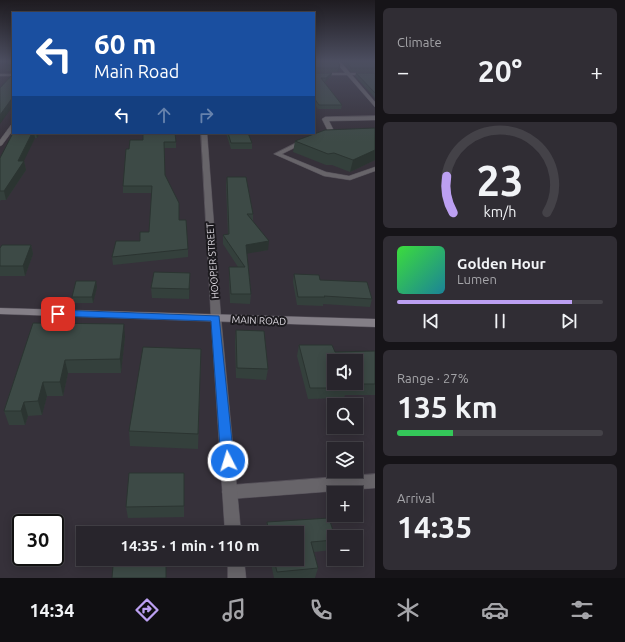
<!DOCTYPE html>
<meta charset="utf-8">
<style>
body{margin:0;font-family:Ubuntu,sans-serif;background:#302d34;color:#f1f3f6;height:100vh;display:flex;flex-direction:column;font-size:15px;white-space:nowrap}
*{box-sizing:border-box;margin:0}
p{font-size:13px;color:#a5a5a9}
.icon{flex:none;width:22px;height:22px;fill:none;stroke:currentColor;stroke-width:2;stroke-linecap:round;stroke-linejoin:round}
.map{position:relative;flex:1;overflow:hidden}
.drawer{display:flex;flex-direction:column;gap:8px;padding:8px;background:#161418;width:250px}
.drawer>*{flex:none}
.hud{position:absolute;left:12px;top:12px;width:303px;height:122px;border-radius:0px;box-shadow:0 2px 10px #0003,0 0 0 1px #444248;background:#1a4fa0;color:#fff;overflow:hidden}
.tools{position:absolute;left:327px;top:354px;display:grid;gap:8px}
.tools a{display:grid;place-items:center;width:36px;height:36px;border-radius:0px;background:#28252c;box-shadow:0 2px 10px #0003,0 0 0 1px #444248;font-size:20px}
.speed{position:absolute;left:12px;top:514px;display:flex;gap:8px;font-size:20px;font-weight:700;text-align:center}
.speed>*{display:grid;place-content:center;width:52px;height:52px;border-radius:50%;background:#28252c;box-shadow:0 2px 10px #0003,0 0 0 1px #444248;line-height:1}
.speed .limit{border:2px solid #111;border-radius:6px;background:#fff;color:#111}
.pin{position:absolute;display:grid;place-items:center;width:34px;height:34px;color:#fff;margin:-17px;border-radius:8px;box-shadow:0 2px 6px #0006}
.me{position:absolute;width:44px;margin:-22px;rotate:355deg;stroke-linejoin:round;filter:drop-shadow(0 0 3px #0008)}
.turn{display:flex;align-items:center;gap:14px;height:84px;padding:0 16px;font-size:18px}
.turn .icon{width:52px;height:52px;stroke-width:2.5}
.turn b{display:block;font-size:28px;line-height:34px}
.lanes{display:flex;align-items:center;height:38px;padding:0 16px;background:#0003;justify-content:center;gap:20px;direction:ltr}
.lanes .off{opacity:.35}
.big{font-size:30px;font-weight:700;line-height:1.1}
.drawer .tile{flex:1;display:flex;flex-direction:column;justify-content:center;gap:6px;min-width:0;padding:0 14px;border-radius:6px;background:#302d34}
.drawer .dial{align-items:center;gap:0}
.dial svg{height:104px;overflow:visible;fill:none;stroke:#444248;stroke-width:7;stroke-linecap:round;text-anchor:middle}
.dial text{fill:#f1f3f6;stroke:none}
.song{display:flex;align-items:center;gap:12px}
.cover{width:48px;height:48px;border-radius:6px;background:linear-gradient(135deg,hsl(120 70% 55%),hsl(190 70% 35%))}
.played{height:4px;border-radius:2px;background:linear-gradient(90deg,#bca0f2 85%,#444248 85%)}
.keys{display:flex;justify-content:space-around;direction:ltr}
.heat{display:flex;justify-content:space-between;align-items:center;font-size:22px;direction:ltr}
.charge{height:6px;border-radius:3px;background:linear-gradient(90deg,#34c759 27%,#444248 0)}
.trip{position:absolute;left:76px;top:526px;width:228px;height:40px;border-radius:0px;background:#28252c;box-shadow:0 2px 10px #0003,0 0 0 1px #444248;font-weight:700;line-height:40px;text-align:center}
.tabs{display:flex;height:64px;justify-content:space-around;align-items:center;background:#100f12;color:#a5a5a9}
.tabs .icon{width:28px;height:28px}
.tabs .current{color:#bca0f2}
.tabs b{font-size:18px;color:#f1f3f6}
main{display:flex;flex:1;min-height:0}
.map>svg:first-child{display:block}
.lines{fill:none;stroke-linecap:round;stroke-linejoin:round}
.service-casing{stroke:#544f58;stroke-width:1}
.minor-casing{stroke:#544f58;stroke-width:1}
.secondary-casing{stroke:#544f58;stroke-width:1}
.service{fill:#676469;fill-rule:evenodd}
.minor{fill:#676469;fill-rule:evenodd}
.secondary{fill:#847f87;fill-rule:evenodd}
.wall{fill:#34403c}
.shaded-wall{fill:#2b3431}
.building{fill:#3d4a46;stroke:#2b3431;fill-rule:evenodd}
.route{fill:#1a73e8;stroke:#114b97}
.labels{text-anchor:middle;stroke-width:4;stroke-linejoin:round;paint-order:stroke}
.street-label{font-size:10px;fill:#dedae1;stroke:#1c1a1e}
</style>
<main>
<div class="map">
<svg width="375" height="578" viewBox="0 0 375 578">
<rect width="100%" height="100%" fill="#36313a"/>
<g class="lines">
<defs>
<g id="service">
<polygon points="375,116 375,120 329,121 336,135 333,137 330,135 322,119 325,117"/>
<polygon points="306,138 309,140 308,141 282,154 326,172 349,176 375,167 375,171 350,180 324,176 274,154"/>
<polygon points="375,474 375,488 230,499 225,497 222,492 225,487 230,485"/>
</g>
<g id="minor">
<polygon points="335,61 340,61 350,73 375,73 375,75 352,75 375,102 375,107 347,75 314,75 314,73 345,73"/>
<rect x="0" y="74" width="13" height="2"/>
<polygon points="13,124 13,130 2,145 0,146 0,140 11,125"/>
<polygon points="201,133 207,133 221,318 241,533 225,533 211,318"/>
<polygon points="228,559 244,559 246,578 228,578"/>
</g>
<polygon id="secondary" points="0,308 375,319 375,327 0,314"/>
</defs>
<use href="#service" class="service-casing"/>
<use href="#minor" class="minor-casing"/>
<use href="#secondary" class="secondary-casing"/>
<use href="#service" class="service"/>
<use href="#minor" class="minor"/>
<use href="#secondary" class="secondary"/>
</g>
<g class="wall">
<polygon points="13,61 13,71 6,71 5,65"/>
<polygon points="314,61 340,65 340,69 337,72 314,72 315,73 332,73 331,76 325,82 324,82 342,105 341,109 318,109 314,103"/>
<polygon points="342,61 375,61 375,72 351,72"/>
<polygon points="356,73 375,73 375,98 355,76"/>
<polygon points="375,128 375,160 350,172 332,165 326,165 293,152 295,141"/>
<polygon points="13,133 40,133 37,138 35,138 23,161 24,161 26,170 6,200 1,200 0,201 0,158"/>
<polygon points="226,133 248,133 252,143 252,149 231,149"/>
<polygon points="143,140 176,142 176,148 164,148 165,175 188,249 188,257 113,265 112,257 140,241 149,232 152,193 123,193 123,186 129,149"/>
<polygon points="227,177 253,214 253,221 268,250 247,253 251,294 250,304 230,303 229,276 229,267 238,267 223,244 223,235 228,235 226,185"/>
<polygon points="31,245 33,254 25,276 0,276 0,248"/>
<polygon points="190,273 189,299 152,298 151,288"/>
<polygon points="294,274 320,280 372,299 370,307 323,304 323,306 297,305 293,282"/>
<polygon points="97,287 93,303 73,303 72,297"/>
<polygon points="33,323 125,337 121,373 68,373 63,396 47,396 42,415 28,416 25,425 9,425 4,411"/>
<polygon points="236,330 268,369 266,380 236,378 235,341"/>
<polygon points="299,345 335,352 375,351 375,395 345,395 344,398 308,399 297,356"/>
<polygon points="201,349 198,449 130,446 129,431"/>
<polygon points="184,473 184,517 128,518 126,507"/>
<polygon points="267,522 334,537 334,545 332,550 314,552 318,568 315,578 274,578 270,559 297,559 297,533 265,533"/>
</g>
<g class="shaded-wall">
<polygon points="340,65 340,69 337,72 338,68"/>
<polygon points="332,73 331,76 325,82 326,78"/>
<polygon points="13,97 13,106 0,124 0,115"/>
<polygon points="32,133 34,133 35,138 22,165 24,161 26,170 6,200 4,191"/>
<polygon points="36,133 40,133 37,138"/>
<polygon points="375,150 375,160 350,172 353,160"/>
<polygon points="269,241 268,250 245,254 246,245"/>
<polygon points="31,245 33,254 25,276 23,266"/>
<polygon points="190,273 190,283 189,299 189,289"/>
<polygon points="96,281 97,287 93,303 92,297"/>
<polygon points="124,324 125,337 121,373 120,359"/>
<polygon points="65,360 68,373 63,396 60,382"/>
<polygon points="43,382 47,396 42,415 38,401"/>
<polygon points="24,402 28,416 25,425 21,411"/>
</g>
<g class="building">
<polygon points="8,61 13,61 13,65 5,65"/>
<polygon points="314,61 337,61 340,65 338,68 314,68"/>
<polygon points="346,61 375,61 375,68 351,68"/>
<polygon points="314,71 315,73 332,73 326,78 321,78 342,105 319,105 314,98"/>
<polygon points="356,73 375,73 375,93"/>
<polygon points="13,74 13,97 0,115 0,88"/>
<polygon points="375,128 375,150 353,160 334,153 328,154 295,141 325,130"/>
<polygon points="13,133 32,133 18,161 24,161 4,191 0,191 0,158"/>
<polygon points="143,133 175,133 176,142 164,142 165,175 179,203 179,220 186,220 188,249 112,257 116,241 140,241 140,232 149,232 152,186 123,186 126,149 129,149 130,140 143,140"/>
<polygon points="228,133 248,133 252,143 231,143"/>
<polygon points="227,177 246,177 253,214 247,214 269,241 246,245 251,294 231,294 229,267 245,267 223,235 229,234"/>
<polygon points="2,245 31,245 23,266 0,266 0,248"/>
<polygon points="154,272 190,273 189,289 151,288"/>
<polygon points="294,274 319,275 320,280 367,282 372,299 324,296 325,297 298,297"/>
<polygon points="76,281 96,281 92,297 72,297"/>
<polygon points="33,323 124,324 120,359 65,360 60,382 43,382 38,401 24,402 21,411 4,411"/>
<polygon points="236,330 264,331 268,369 237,368"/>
<path d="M299,345H332L335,352L375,351V384H346L347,388H310ZM334,361H356V383H334Z"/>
<polygon points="143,347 201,349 198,434 129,431"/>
<polygon points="129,473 184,473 184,506 126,507"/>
<polygon points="329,518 335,537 334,537 334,540 311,542 318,568 277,572 274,559 297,559 297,533 269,533 267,522"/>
<polygon points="125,559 166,559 166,578 112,578 113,566 125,565"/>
</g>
<linearGradient id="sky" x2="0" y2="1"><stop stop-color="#1e1b20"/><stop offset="0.43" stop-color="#4c4e60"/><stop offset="1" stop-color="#4c4e60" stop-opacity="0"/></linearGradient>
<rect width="375" height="142" fill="url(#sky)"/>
<polygon class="route" points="58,310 219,316 234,461 232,465 228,466 223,465 221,461 211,321 55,316 54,314 55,311"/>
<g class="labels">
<g class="street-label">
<text transform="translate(212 261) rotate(-94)" y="4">HOOPER STREET</text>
<text transform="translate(259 320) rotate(2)" y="4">MAIN ROAD</text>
</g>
</g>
</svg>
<div class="tools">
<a><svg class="icon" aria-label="sound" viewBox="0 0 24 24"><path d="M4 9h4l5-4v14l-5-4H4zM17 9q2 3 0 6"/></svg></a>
<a><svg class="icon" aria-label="search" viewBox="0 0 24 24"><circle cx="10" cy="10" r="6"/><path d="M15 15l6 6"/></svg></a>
<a><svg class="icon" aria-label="layers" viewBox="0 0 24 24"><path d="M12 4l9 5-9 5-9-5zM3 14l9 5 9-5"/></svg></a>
<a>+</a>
<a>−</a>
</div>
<div class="speed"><div class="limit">30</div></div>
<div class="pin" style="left:58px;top:314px;background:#d93025"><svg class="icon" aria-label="arrive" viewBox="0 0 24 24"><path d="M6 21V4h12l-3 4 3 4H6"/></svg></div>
<svg class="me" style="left:228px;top:461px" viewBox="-20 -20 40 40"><circle r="17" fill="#1a73e8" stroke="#fff" stroke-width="3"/><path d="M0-11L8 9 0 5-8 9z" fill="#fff"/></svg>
<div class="trip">14:35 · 1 min · 110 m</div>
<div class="hud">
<div class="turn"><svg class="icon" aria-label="left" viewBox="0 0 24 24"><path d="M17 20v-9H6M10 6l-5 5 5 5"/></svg><div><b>60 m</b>Main Road</div></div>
<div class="lanes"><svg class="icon" aria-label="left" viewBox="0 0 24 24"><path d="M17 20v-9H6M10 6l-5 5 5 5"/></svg><svg class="icon off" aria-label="ahead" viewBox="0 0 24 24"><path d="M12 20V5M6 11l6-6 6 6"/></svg><svg class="icon off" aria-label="right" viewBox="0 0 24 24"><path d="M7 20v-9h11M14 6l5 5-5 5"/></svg></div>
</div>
</div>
<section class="drawer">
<div class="tile"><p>Climate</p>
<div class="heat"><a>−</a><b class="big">20°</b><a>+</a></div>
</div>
<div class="tile dial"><svg viewBox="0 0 100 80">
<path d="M14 69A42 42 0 1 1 86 69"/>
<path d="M14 69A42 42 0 0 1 9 41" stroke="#bca0f2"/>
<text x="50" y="56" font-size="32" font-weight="700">23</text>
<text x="50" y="72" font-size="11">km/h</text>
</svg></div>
<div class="tile">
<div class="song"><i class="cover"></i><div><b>Golden Hour</b><p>Lumen</p></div></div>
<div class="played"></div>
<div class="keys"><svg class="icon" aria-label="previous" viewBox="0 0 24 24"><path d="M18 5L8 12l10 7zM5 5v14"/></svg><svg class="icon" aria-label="pause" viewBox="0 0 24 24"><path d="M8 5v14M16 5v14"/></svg><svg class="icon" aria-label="next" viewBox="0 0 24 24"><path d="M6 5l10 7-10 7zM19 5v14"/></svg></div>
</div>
<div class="tile"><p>Range · 27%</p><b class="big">135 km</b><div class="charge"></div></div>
<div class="tile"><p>Arrival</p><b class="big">14:35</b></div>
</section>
</main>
<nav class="tabs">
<b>14:34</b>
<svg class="icon current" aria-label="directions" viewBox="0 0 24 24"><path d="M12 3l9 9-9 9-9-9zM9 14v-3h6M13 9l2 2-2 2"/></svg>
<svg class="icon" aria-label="music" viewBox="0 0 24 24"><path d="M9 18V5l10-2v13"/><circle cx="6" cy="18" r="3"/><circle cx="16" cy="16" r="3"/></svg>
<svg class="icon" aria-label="phone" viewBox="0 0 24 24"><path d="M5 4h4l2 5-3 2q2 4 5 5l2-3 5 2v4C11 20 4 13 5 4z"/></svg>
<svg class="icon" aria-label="climate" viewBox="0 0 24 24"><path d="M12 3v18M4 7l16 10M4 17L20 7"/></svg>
<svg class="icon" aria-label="car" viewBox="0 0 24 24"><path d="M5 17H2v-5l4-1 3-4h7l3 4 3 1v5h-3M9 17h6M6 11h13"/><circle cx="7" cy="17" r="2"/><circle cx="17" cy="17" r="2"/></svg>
<svg class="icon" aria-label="filters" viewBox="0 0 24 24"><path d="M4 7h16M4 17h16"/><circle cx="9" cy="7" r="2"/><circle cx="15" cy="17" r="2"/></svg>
</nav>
